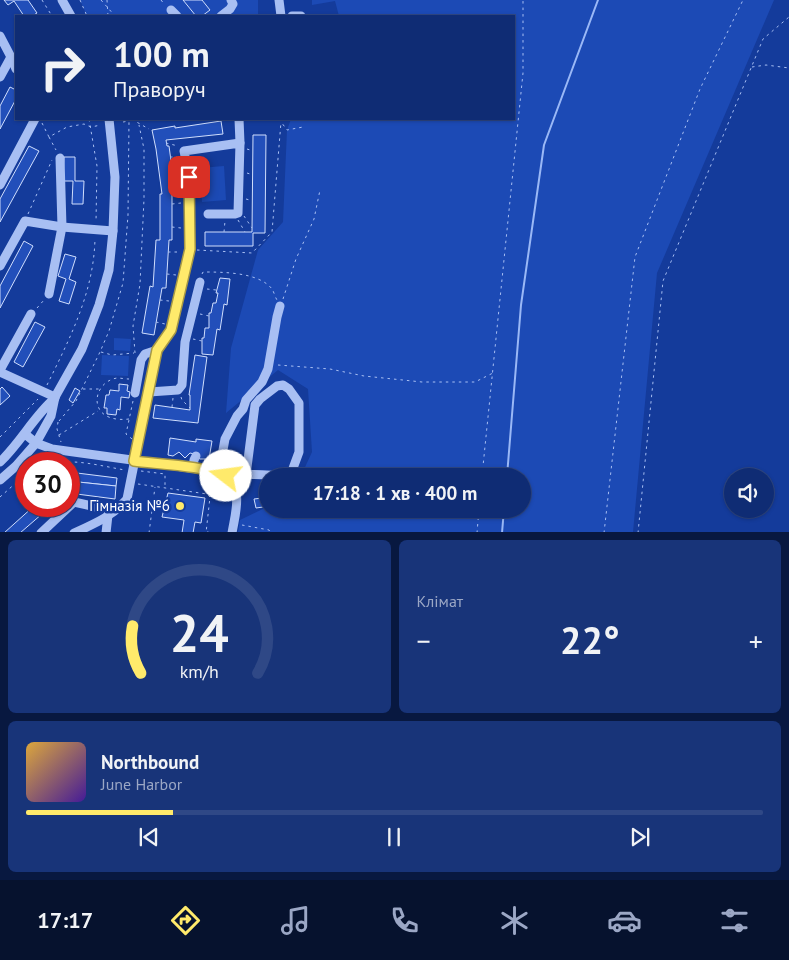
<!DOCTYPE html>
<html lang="uk">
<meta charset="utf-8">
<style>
body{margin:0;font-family:"PT Sans",sans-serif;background:#183479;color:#f1f3f6;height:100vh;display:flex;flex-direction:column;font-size:19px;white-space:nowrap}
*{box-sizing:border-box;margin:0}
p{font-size:16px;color:#9ba7c5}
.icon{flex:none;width:28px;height:28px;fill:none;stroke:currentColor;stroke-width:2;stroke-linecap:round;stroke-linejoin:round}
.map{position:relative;height:532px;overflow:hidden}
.panel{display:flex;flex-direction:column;gap:8px;padding:8px;background:#081840;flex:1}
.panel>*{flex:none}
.guide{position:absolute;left:15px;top:15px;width:500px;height:105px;border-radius:0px;box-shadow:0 1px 4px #0004,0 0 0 1px #2f4886;background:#0f2c74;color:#f1f3f6;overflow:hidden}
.buttons{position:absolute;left:724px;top:468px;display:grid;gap:10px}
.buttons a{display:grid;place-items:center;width:50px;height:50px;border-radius:50%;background:#0f2c74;box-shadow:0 1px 4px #0004,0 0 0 1px #2f4886;font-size:25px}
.speed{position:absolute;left:15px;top:452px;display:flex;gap:10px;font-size:25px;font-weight:700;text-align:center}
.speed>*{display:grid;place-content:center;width:65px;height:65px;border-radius:50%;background:#0f2c74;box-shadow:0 1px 4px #0004,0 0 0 1px #2f4886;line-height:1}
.speed .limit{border:8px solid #d22;background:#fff;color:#111}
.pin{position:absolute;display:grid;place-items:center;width:42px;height:42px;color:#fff;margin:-21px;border-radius:10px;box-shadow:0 2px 8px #0006}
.me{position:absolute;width:55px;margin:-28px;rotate:285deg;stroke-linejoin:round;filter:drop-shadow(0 0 4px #0008)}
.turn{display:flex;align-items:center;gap:18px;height:105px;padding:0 15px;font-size:22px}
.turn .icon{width:65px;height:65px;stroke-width:2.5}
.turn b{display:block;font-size:35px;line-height:42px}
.big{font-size:38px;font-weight:800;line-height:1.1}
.panel .tile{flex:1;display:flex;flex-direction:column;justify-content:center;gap:8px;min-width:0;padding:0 18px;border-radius:8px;background:#183479}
.panel .dial{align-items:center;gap:0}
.dial svg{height:130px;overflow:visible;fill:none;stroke:#2f4886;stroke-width:7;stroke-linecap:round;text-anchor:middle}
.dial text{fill:#f1f3f6;stroke:none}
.song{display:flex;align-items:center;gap:15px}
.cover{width:60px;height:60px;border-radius:8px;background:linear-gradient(135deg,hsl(40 70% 55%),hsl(260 70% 35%))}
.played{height:5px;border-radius:2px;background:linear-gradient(90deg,#ffea6b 20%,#2f4886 20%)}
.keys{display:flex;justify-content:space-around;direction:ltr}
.heat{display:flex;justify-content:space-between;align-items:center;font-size:28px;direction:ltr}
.panel .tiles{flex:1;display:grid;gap:8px;grid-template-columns:1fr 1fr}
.tile:last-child{grid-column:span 2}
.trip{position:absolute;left:259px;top:468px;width:272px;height:50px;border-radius:25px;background:#0f2c74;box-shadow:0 1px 4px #0004,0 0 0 1px #2f4886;font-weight:800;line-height:50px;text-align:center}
.tab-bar{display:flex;height:80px;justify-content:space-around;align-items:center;background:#06122e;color:#9ba7c5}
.tab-bar .icon{width:35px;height:35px}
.tab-bar .active{color:#ffea6b}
.tab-bar b{font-size:22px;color:#f1f3f6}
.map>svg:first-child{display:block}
.green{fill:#1c4ab5}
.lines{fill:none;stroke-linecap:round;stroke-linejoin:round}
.stream{stroke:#9ab8f6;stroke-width:2}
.building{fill:#224fba;stroke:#d0defd}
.path{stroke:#a8bff3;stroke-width:1;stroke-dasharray:2.5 4;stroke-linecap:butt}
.minor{stroke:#a8bff3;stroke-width:9}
.route-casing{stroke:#a69846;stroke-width:12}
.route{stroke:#ffea6b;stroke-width:9}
.poi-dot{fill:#ffea6b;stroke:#143b9b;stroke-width:2}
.labels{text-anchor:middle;stroke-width:5;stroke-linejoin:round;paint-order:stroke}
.poi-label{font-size:15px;fill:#fff;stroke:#143b9b;text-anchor:end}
</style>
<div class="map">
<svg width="789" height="533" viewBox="0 0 789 533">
<rect width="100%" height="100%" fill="#143b9b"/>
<g class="green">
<polygon points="80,0 183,0 196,16 87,16"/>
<polygon points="202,0 258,0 258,16 202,16 210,10"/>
<polygon points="312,0 774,0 657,273 633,532 238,532 240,520 267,507 268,509 522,509 522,476 301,476 312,452 308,389 278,370 226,413 231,348 258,250 283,222 287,130 291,119 514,119 514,16 339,16 335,1 312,5"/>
<polygon points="224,166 226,200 202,202 200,168"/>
<polygon points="114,338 131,339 130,351 114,350"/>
<polygon points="102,355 129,356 128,376 101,375"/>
</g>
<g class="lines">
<g class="stream">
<polyline points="507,476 521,305 544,145 598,0"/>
<polyline points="502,533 504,509"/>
</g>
</g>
<g class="building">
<polygon points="4,0 28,0 37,13 32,16 24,16 14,1 8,5"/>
<polygon points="183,0 202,0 210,10 202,16 196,16"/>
<polygon points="10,87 16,90 16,99 0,129 0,106"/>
<polygon points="221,121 223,134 166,140 167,146 169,146 175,191 172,192 172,240 169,240 166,288 162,288 154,335 142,333 150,286 153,287 156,240 160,240 160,194 162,194 156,149 152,130 175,126 175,128"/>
<polygon points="253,135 266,135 265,233 253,233 253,246 205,246 205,232 252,232"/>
<polygon points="29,146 39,151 0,222 0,199"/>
<polygon points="64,157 75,157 75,181 84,181 83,204 72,204 73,181 63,181"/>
<polygon points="24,241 33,246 0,308 0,286"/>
<polygon points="65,254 76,257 69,279 76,282 69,304 59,301 66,279 58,276"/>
<polygon points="220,278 230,279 227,305 224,304 220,330 217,329 213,355 202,354 202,338 204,338 205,328 209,328 209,313 211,313 213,303 216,303 218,293 216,293"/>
<polygon points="35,322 45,327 23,367 14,362"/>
<polygon points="195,355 207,357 198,423 153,418 155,405 190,410 190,395 189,395"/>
<polygon points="119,384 128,385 127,391 130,392 129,398 121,397 120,410 117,409 116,415 107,414 107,408 104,408 106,395 109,395 110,390 119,391"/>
<polygon points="2,387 10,396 0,405 0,389"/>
<polygon points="75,388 80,391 73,403 69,400"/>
<polygon points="170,438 196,442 196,439 212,441 209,459 200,459 194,454 190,453 185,458 179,452 173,456 168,455"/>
<polygon points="69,472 117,478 116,486 69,481"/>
<polygon points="69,481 116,486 115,499 69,493"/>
<polygon points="168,493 205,498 201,523 195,522 193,533 182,533 184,520 162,517"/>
<polygon points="262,498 263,507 256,508 254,499"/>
<polygon points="34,506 50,507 20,533 4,533"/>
</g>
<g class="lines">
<g class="path">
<polyline points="42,0 52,16"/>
<polyline points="80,0 87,16"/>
<polyline points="101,0 115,16"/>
<polyline points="107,0 108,16"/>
<polyline points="161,0 165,5"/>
<polyline points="752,67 766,65 789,68"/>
<polyline points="89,119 97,166 96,222"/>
<polyline points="252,119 255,119"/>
<polyline points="279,119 287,130 303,127"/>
<polyline points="123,122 129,121 129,119"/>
<polyline points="42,123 49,137 67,127 84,124 91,127 101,125"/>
<polyline points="49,137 56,150"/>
<polyline points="166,143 178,146"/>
<polyline points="247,149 253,151"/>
<polyline points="170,157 177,157"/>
<polyline points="247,173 253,175"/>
<polyline points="173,178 180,178"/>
<polyline points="246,199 253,201"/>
<polyline points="172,204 181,203"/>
<polyline points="28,214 52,160"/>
<polyline points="244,216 252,228"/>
<polyline points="238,220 245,232"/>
<polyline points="172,227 181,228"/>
<polyline points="224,232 225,221"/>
<polyline points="197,250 252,253 272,232 281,122"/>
<polyline points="168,252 180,252"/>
<polyline points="167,274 176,275"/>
<path d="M202,274L203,272C222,272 259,272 272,289C274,292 275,297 277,300"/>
<polyline points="207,289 216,290"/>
<polyline points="283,299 296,259 314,219 320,190"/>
<polyline points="160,300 169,301"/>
<polyline points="37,308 44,300"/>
<polyline points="200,314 209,316"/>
<polyline points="156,322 165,324"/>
<polyline points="193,339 202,341"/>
<polyline points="101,352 112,355 134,353"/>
<polyline points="135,353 133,326 140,284 144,199 144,149 139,125"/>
<polyline points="278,365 330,369 364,376 422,382 475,382 493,373"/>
<path d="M47,385C70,338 94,292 95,238"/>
<polyline points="83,389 99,389"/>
<polyline points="181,397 182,400 190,408"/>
<polyline points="172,407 173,398"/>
<path d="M129,419C86,424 91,382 117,378C121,378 125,379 129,379"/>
<polyline points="59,421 76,401 100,352 109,331 123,283 128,215 129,121 133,120 149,129"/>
<polyline points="58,422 57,429 61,442"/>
<polyline points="59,435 98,411"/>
<polyline points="0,437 38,399"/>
<polyline points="132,439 126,434 133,401"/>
<path d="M49,464C73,458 101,466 125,470"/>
<polyline points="141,471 165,474 165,488"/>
<polyline points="482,476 523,73 523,0"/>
<polyline points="138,484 207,494 210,497 206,533"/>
<polyline points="0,497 26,474"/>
<polyline points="242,525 269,530 271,533"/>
<polyline points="207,532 212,533"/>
<polyline points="149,533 155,487"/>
<polyline points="477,533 479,509"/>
<polyline points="604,533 635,257 700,89 743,0"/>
<polyline points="638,533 663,281 763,39 789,17"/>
</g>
<g class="minor">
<polyline points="62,0 71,16"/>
<polyline points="279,0 281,16"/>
<polyline points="171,10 177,16"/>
<polyline points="221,16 230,9 233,4 231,0"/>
<polyline points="292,16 301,16"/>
<polyline points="0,36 11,57 0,77"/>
<polyline points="11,57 16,69"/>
<polyline points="239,119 240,143"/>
<polyline points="0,185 35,119"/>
<polyline points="0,266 25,221 62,227 113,231"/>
<polyline points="49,294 62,227 60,158"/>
<polyline points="0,370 31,314"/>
<polyline points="0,372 55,397"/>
<polyline points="149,392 178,390 182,385 185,342 200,282"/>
<polyline points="135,393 141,360 145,354 157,350"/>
<path d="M25,434L36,443L52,449L219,472C245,486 236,509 232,533"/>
<path d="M0,462C21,442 34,416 55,398"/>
<polyline points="193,468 194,460 196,456"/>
<polyline points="219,472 225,439 237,416 243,409 246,400 262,382 268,369 277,317 280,306"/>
<path d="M229,479C243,471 270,476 287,476L292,471L299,452V403L289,389L283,385L277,386L260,399L255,405L246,475"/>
<polyline points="0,480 16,466 36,443 51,416 55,397 82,349 99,305 109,270 113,231 115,177 109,119"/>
<polyline points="41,533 74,502 96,507"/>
<path d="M74,533C94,524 113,516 127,499L157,350L171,330L190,249L189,177L184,151L240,143L238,213L235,214H208"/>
<polyline points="106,533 108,515"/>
</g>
</g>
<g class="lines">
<defs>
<path id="route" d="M189,177L190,249L171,330L157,350L134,461C157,464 207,466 226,476"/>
</defs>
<use href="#route" class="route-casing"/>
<use href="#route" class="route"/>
</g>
<circle class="poi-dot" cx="180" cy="506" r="5"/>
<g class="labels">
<g class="poi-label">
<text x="170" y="511">Гімназія №6</text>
</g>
</g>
</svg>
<div class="buttons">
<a><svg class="icon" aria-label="sound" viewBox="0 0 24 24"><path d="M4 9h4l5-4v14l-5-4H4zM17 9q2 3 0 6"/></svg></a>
</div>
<div class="speed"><div class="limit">30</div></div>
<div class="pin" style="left:189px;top:177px;background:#d93025"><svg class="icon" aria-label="arrive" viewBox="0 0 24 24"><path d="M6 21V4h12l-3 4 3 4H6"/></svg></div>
<svg class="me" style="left:226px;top:476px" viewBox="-20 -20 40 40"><circle r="19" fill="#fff"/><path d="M0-13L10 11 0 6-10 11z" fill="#ffea6b"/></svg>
<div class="trip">17:18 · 1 хв · 400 m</div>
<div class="guide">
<div class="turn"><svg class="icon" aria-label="right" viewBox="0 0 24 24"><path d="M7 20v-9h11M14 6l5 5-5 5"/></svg><div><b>100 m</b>Праворуч</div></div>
</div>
</div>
<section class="panel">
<div class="tiles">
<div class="tile dial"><svg viewBox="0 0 100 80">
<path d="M14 69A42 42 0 1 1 86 69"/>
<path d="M14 69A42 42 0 0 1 9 40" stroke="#ffea6b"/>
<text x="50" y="56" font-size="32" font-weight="700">24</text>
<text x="50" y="72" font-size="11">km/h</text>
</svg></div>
<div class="tile"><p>Клімат</p>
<div class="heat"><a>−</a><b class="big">22°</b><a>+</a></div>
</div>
<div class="tile">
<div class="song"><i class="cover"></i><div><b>Northbound</b><p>June Harbor</p></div></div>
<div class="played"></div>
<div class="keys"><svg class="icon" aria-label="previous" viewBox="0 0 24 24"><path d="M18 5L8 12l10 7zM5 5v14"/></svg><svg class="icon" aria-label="pause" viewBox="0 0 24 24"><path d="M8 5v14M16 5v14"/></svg><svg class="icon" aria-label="next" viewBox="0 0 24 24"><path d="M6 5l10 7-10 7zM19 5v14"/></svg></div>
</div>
</div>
</section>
<nav class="tab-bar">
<b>17:17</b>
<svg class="icon active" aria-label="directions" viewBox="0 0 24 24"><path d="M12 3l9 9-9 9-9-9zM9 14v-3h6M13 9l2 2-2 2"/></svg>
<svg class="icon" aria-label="music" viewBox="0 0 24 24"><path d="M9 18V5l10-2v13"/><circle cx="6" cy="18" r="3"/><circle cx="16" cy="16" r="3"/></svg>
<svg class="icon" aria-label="phone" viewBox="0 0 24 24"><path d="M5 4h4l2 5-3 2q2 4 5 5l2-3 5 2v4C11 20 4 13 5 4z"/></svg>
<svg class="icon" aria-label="climate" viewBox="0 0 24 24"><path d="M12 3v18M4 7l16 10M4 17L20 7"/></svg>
<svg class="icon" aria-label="car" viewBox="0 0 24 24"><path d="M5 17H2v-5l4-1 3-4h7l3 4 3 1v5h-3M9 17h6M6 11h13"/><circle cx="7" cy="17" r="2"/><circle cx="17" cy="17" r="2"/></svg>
<svg class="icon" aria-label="filters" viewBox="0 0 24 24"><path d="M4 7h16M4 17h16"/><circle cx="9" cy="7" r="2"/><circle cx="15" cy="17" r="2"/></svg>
</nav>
